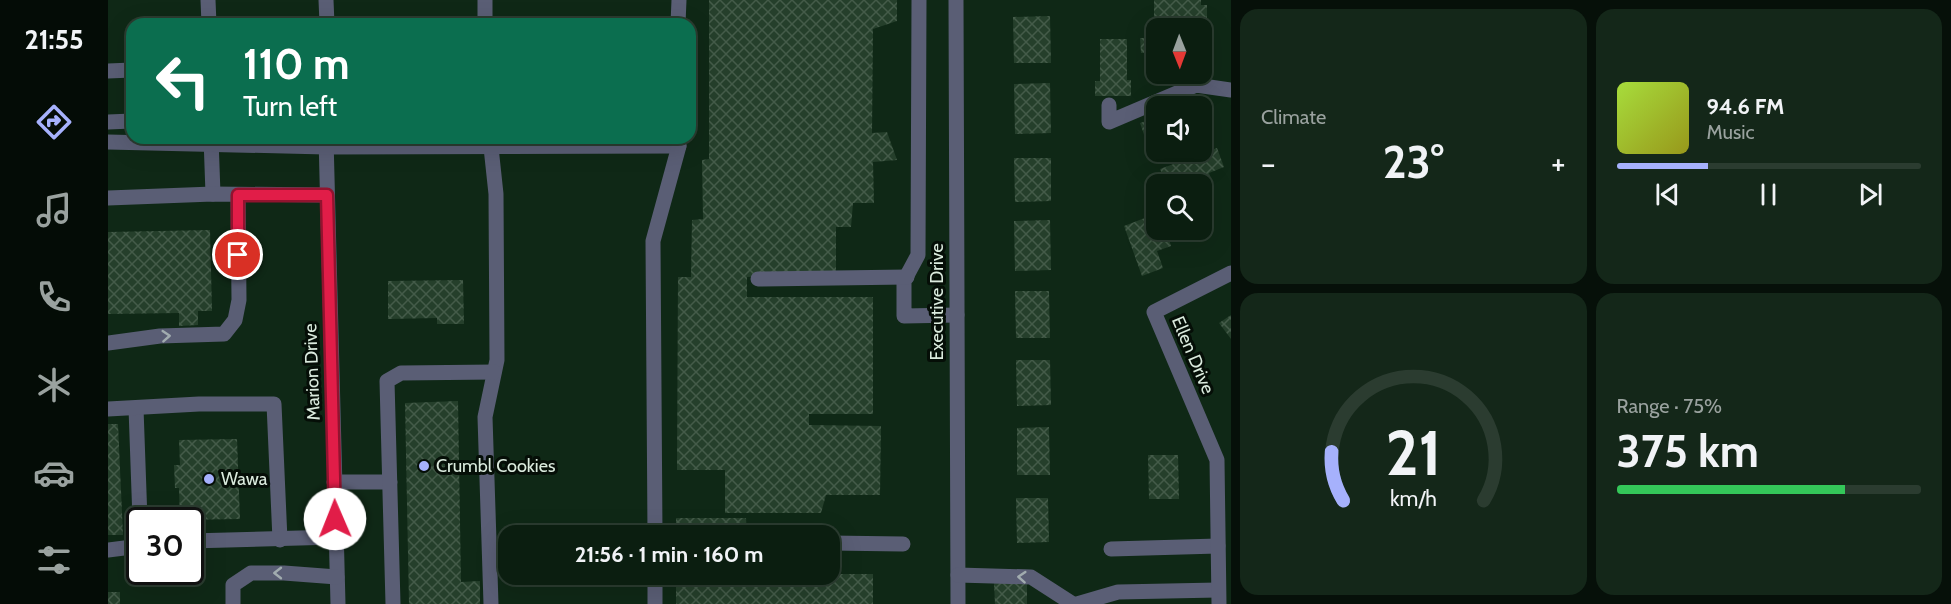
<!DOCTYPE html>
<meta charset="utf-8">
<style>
body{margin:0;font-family:Cabin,sans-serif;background:#142719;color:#f1f3f6;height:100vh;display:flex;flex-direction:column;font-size:22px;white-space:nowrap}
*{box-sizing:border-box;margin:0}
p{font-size:20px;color:#9aa29f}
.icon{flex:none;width:33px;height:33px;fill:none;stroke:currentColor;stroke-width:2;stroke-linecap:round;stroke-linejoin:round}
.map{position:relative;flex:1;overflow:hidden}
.drawer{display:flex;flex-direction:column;gap:9px;padding:9px;background:#061009;width:720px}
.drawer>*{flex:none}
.banner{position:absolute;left:18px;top:18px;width:570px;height:126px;border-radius:18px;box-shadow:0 6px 24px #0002,0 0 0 2px #2b3c30;background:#0b6e4f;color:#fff;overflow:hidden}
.needle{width:39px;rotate:179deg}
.controls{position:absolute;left:1038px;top:18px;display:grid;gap:12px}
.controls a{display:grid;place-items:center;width:66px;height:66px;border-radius:12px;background:#0b1e10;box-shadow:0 6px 24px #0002,0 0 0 2px #2b3c30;font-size:30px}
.speed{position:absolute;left:18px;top:507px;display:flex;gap:12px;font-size:30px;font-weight:700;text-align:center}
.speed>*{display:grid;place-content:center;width:78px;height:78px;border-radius:50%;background:#0b1e10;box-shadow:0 6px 24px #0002,0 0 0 2px #2b3c30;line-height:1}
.speed .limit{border:3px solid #111;border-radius:9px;background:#fff;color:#111}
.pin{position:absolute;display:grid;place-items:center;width:51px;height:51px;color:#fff;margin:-26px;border:3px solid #fff;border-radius:50%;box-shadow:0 2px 6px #0007}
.me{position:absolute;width:66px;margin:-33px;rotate:359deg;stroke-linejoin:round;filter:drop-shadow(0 0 4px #0008)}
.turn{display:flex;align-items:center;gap:21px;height:126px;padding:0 18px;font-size:27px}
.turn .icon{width:78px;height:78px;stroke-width:2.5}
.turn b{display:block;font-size:42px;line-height:51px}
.big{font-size:45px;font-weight:700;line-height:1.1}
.drawer .tile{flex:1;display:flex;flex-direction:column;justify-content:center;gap:9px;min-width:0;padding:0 21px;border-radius:18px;background:#142719}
.drawer .dial{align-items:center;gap:0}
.dial svg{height:156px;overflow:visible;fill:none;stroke:#2b3c30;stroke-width:7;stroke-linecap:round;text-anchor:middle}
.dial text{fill:#f1f3f6;stroke:none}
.song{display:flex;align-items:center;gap:18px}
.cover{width:72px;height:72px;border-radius:9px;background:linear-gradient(135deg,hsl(80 70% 55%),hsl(60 70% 35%))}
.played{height:6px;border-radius:3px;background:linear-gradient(90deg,#a6b1fc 30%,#2b3c30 30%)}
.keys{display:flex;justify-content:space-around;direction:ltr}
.heat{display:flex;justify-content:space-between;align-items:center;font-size:33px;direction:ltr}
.charge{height:9px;border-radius:4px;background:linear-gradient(90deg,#34c759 75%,#2b3c30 0)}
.drawer .tiles{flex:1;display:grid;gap:9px;grid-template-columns:repeat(2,1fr)}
.trip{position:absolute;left:390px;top:525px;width:342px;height:60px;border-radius:18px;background:#0b1e10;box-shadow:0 6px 24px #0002,0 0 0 2px #2b3c30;font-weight:700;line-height:60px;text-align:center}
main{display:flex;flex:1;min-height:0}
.tab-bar{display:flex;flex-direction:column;width:108px;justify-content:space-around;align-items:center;background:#040c06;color:#9aa29f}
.tab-bar .icon{width:42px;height:42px}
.tab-bar .current{color:#a6b1fc}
.tab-bar b{font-size:27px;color:#f1f3f6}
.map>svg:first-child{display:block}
.building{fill:url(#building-cross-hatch)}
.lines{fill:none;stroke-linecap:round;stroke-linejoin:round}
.minor{stroke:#5a5e75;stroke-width:15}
.oneway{stroke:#a1acaf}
.route-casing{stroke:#92132f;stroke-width:15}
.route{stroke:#e11d48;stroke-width:10}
.poi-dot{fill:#a6b1fc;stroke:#050e07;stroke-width:2}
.labels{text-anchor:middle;stroke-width:6;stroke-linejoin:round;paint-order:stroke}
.street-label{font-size:18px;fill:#dbebde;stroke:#050e07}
.poi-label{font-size:18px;fill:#dbebde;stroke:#050e07;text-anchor:start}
</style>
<main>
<nav class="tab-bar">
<b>21:55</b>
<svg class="icon current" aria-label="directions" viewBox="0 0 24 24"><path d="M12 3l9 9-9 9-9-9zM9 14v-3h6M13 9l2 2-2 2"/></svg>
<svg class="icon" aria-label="music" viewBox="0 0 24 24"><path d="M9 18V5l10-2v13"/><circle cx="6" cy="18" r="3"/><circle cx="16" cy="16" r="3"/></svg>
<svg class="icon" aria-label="phone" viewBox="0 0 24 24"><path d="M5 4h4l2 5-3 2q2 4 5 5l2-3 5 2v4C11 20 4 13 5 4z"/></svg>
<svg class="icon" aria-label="climate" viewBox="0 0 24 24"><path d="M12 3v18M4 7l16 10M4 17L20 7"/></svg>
<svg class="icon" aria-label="car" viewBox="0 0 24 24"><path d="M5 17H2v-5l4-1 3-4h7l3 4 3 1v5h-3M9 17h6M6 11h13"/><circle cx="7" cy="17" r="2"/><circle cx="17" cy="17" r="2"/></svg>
<svg class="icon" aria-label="filters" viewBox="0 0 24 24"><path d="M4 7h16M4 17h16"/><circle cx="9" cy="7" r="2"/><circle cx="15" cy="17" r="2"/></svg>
</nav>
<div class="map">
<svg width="1123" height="604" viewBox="0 0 1123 604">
<defs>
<pattern id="building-cross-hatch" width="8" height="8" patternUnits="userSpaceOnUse" patternTransform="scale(1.5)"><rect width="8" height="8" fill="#253f2b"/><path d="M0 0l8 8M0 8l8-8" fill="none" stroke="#445b49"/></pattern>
</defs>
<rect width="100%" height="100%" fill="#0f2816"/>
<g class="building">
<polygon points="601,0 789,0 789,21 765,29 764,133 779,132 789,160 765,162 766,203 745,203 743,227 728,227 728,272 639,277 639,297 765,297 765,414 701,414 701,425 773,426 772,495 718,495 713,513 617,513 617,470 569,470 570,277 583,277 584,220 595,219 594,160 601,159"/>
<polygon points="1046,0 1093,0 1093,5 1099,5 1099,28 1046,27"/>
<polygon points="942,16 943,63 906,63 905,17"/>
<polygon points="1032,38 1048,38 1048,73 1045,73 1045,53 1033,53"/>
<polygon points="992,39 1019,39 1019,80 1023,80 1023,96 987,96 987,81 992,81"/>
<polygon points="942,83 943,133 907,134 906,84"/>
<polygon points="1095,103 1102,125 1094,128 1094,106 1085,106"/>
<polygon points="1048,118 1048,144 1040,146 1032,123"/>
<polygon points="1109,148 1116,167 1101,173 1106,187 1094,192 1094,184 1069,184 1068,183 1058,184 1052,169"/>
<polygon points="906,158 943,158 943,201 907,202"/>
<polygon points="1042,216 1045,224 1048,223 1048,230 1058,230 1063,246 1049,251 1055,268 1034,276 1016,226"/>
<polygon points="942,220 943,270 907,271 906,221"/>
<polygon points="102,230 104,311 90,311 90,325 71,326 71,313 0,314 0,232"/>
<polygon points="355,280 356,324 329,324 329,318 280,319 280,281"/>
<polygon points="907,291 941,291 942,338 908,338"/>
<polygon points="1123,315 1123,339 1111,323"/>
<polygon points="908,360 942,360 943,405 909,406"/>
<polygon points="350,401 353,582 372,581 372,604 301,604 297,403"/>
<polygon points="0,424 10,424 15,535 0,535"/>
<polygon points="941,427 942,475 909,475 909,428"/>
<polygon points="129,439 132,519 72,520 71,488 67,488 66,465 72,465 71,440"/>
<polygon points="1040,455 1070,455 1071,499 1041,499"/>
<polygon points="908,498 940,498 941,542 909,543"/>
<polygon points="568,518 638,518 639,536 568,536"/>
<rect x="568" y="574" width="197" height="30"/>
<polygon points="886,583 919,583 919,604 887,604"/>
<rect x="0" y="592" width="12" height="12"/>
</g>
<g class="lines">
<g class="minor">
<polyline points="100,0 101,24"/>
<polyline points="218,0 219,24"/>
<polyline points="811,0 810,255 796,281 796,316 849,315"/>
<polyline points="848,0 850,604"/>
<polyline points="377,24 377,0"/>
<polyline points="570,24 571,0"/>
<polyline points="0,71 24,70"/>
<polyline points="1001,105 1001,122 1088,85 1123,90"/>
<polyline points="0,122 24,121"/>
<polyline points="103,138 105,194"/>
<polyline points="218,138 230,604"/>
<polyline points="382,138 388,194 389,360 377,417 383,604"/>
<polyline points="0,142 218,147 571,146"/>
<polyline points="0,198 105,194 219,195"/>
<polyline points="650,279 799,277"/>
<polyline points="0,343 52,336 116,334 127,320 131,300 130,195"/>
<polyline points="28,408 32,520"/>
<polyline points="0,409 91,404 166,404 172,540"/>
<polyline points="226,482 282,482"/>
<polyline points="547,536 545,241 571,146 570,138"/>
<polyline points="82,541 228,537"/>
<polyline points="722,543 795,544"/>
<polyline points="1003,549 1110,546"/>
<polyline points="0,550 32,546"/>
<polyline points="547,574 547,604"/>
<polyline points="850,575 923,577 965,604"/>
<polyline points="125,604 125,585 143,573 176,573 229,577"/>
<polyline points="285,604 279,381 293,373 386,372"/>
<polyline points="969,604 1010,592 1110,590"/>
<polyline points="1111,604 1109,460 1046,312 1123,273"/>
</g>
</g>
<defs><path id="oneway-chevron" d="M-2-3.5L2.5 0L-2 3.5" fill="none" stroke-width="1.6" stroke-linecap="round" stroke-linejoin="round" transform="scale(1.5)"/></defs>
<g class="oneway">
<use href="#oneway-chevron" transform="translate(58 336) rotate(-4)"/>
<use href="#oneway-chevron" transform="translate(170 573) rotate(-180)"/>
<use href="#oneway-chevron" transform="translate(914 577) rotate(-176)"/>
</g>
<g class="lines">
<defs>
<polyline id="route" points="130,255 130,195 219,195 227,519"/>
</defs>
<use href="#route" class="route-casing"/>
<use href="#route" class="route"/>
</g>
<g class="poi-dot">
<circle cx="316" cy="466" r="6"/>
<circle cx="101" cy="479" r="6"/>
</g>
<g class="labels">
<g class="street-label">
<text transform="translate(829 302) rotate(-90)" y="6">Executive Drive</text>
<text transform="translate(1085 355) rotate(67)" y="6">Ellen Drive</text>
<text transform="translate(204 372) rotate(-92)" y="6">Marion Drive</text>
</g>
<g class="poi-label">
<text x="328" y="472">Crumbl Cookies</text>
<text x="113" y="485">Wawa</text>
</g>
</g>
</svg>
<div class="controls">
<a><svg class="needle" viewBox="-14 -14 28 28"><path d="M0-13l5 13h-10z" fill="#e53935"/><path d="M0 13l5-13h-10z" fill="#9aa29f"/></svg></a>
<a><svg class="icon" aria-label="sound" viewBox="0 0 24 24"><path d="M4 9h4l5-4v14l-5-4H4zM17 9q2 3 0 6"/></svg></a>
<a><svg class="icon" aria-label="search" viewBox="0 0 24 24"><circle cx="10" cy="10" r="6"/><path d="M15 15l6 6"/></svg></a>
</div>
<div class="speed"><div class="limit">30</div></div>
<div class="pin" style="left:130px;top:255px;background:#d93025"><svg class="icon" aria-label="arrive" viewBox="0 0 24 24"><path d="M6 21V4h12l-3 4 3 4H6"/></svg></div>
<svg class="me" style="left:227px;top:519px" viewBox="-20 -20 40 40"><circle r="19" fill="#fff"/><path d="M0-13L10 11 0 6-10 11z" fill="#e11d48"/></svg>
<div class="trip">21:56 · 1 min · 160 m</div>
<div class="banner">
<div class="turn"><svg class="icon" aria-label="left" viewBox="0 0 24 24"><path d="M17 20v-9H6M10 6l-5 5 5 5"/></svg><div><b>110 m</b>Turn left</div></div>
</div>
</div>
<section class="drawer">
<div class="tiles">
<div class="tile"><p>Climate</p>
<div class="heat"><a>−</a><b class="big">23°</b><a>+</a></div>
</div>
<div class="tile">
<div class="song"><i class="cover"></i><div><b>94.6 FM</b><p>Music</p></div></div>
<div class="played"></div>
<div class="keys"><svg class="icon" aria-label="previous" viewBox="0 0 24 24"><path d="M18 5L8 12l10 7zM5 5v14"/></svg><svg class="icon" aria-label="pause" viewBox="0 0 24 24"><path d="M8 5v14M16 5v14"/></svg><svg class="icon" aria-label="next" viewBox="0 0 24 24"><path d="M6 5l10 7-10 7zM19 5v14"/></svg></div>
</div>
<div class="tile dial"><svg viewBox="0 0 100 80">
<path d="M14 69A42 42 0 1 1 86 69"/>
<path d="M14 69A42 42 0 0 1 8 44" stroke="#a6b1fc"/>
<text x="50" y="56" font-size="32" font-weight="700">21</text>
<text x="50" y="72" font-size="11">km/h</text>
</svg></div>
<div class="tile"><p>Range · 75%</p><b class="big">375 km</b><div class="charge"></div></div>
</div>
</section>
</main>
